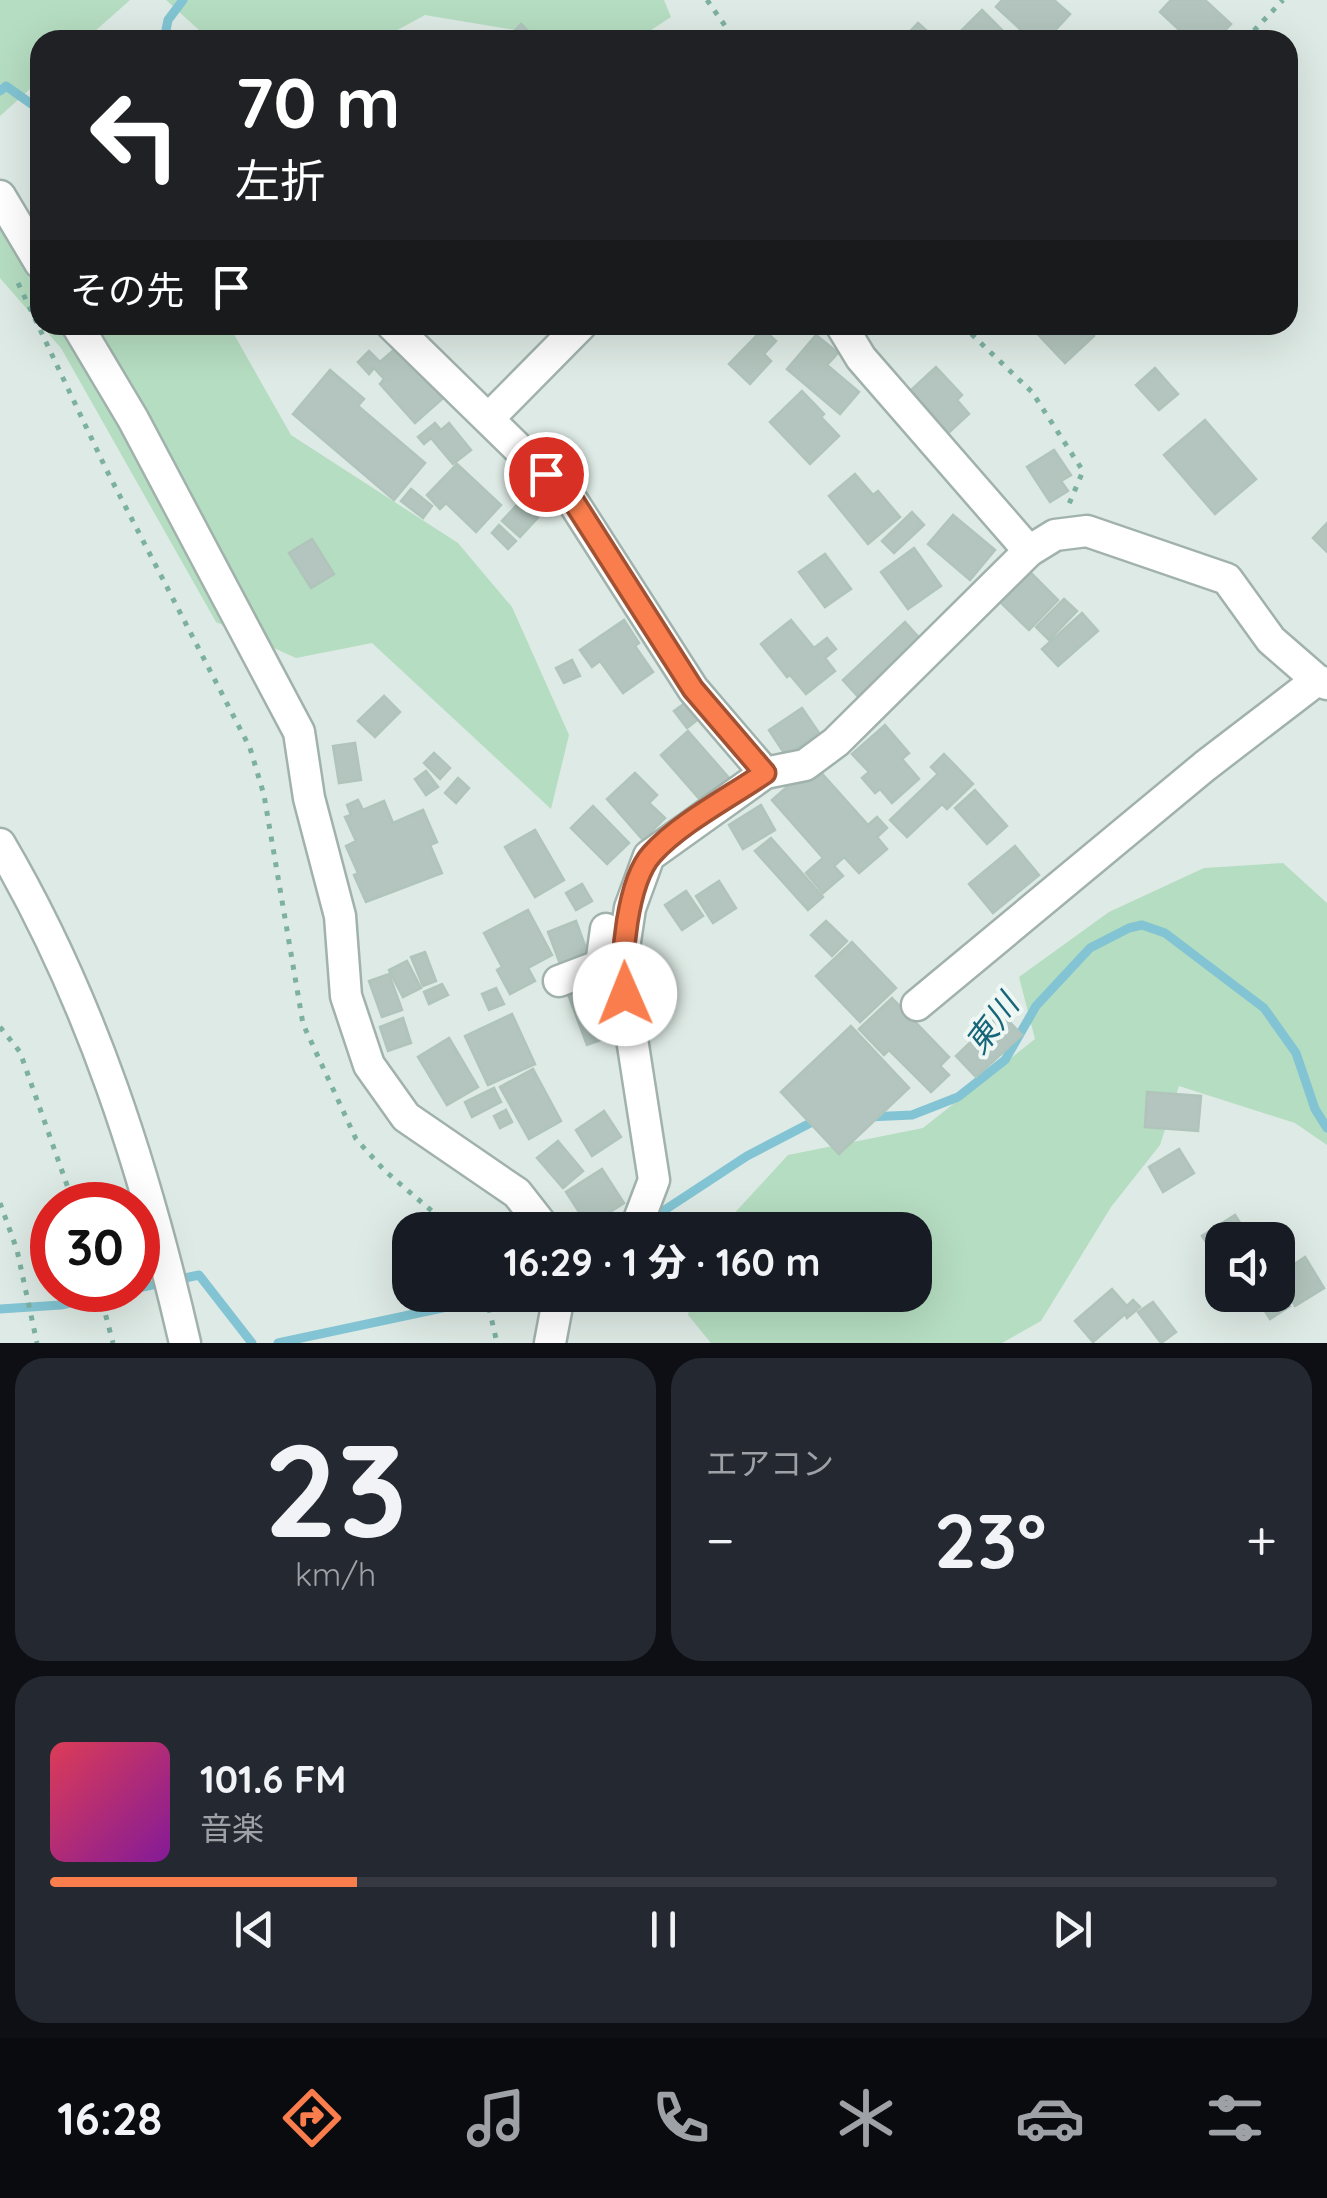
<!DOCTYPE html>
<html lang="ja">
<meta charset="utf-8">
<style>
body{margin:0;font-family:Quicksand,"Noto Sans JP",sans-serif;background:#242831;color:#f1f3f6;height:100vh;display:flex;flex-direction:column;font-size:38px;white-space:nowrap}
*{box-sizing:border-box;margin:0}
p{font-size:32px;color:#9ea1a6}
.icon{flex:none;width:55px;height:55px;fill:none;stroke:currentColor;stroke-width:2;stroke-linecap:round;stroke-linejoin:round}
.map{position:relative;height:1343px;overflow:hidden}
.side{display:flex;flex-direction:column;gap:15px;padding:15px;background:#0d0f14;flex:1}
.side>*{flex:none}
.hud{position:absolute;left:30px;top:30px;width:1268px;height:305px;border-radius:30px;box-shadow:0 10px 40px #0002;background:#202124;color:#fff;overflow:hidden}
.fabs{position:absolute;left:1205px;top:1222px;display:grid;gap:20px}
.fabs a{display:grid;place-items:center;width:90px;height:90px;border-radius:20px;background:#171b24;box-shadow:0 10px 40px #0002;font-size:50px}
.speed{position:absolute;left:30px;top:1182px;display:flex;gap:20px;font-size:50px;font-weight:700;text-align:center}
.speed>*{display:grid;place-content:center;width:130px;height:130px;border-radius:50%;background:#171b24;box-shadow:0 10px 40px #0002;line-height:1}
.speed .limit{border:15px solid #d22;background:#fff;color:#111}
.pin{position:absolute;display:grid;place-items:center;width:85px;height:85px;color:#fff;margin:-42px;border:5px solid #fff;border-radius:50%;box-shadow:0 2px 10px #0007}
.me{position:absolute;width:110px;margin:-55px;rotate:359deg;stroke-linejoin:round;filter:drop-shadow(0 0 8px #0008)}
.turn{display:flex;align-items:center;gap:35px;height:210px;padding:0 40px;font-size:45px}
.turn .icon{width:130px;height:130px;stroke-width:2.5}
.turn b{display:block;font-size:70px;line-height:85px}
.then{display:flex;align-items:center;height:95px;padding:0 40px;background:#0003;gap:20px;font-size:38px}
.big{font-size:75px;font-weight:800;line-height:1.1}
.side .card{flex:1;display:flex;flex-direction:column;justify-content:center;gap:15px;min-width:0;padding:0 35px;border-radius:30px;background:#242831}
.side .dial{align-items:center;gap:0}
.dial b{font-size:130px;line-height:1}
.song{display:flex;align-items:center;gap:30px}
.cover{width:120px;height:120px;border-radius:15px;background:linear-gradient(135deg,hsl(350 70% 55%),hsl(290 70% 35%))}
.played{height:10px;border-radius:5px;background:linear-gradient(90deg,#f97d4d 25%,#363941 25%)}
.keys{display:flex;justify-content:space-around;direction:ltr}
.heat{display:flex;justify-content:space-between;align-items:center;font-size:55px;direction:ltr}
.side .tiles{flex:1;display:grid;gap:15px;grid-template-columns:1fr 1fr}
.card:last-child{grid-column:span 2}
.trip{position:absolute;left:392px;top:1212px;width:540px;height:100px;border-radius:30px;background:#171b24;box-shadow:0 10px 40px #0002;font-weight:800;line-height:100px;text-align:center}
.tab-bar{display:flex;height:160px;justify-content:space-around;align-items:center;background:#090b0e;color:#9ea1a6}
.tab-bar .icon{width:70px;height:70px}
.tab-bar .current{color:#f97d4d}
.tab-bar b{font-size:45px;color:#f1f3f6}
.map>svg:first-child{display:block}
.green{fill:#b5ddc1}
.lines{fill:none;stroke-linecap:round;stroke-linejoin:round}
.stream{stroke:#82c4d3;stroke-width:9}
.building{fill:#b3c5be;stroke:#b0c4bc;stroke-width:2.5}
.minor-casing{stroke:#a1b2ac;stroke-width:35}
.path{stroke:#7cb0a1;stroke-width:5;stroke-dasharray:5 8;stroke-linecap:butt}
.minor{stroke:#fff;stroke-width:30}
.route-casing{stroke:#a25132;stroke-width:25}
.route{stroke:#f97d4d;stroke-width:18}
.labels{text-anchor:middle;stroke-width:8;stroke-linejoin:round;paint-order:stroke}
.water-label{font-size:32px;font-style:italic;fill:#166579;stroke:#eef7f3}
</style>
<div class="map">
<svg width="1327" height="1343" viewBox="0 0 1327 1343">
<rect width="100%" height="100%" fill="#deeae5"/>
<g class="green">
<polygon points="0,0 130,0 85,40 40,40 40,80 0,116"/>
<polygon points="166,0 664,0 671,17 636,40 575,40 425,15 379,40 210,40"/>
<polygon points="0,207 40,254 40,324 0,278"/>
<polygon points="41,325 231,329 291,435 458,543 512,607 569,735 551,809 372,643 296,658 216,622 61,348"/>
<polygon points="1283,863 1327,903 1327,1145 1295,1123 1179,1086 1160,1145 1111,1207 1041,1321 1002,1343 711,1343 688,1315 693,1295 915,1295 915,1230 719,1230 788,1155 923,1128 1035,1039 1019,977 1109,912 1204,868"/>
</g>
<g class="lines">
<g class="stream">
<polyline points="164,40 168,20 183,0"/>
<polyline points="0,91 6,86 40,110"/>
<polyline points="868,1117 912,1115 958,1097 1005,1060 1036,1006 1090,948 1129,928 1142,925 1165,933 1264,1008 1296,1053 1315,1109 1327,1128"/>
<polyline points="646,1219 657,1215 747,1156 818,1119"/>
<polyline points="609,1230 631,1223"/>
<polyline points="138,1288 199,1275 252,1343"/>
<polyline points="0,1309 61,1305 130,1290"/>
<polyline points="278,1343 475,1301 487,1295"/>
</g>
</g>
<g class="building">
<polygon points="1002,0 1054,0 1070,14 1046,40 1032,40 996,7"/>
<polygon points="1171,0 1205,0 1231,24 1216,40 1190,40 1160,12"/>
<polygon points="982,10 1012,40 952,40"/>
<polygon points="918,23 937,40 902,40"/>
<polygon points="521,24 537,40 506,40"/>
<polygon points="1033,325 1084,325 1094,336 1065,363 1031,327"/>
<polygon points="763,329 776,341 764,354 771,361 750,384 729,364"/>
<polygon points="816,335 838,353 827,365 859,392 840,414 787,369"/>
<polygon points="396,348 411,365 419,358 450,392 415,423 380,384 384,379 374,368 369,374 358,362 369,351 380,362"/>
<polygon points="936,367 962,395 957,400 969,414 944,437 932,423 936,419 910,391"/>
<polygon points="1155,368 1178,394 1159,410 1136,385"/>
<polygon points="330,370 364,399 358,406 425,463 394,500 293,414"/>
<polygon points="802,391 824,414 821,417 839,436 810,464 770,422"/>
<polygon points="1205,420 1256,479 1215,514 1164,455"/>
<polygon points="435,423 441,430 449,423 471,450 453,464 431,438 424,444 418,437"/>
<polygon points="1054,450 1071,475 1061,481 1068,491 1050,502 1027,467"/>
<polygon points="457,464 501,505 476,532 446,503 440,509 427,495"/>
<polygon points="855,474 873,495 878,491 900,517 868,544 829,496"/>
<polygon points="538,482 556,498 520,537 502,521"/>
<polygon points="411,489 432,506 423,518 401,501"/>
<polygon points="912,512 924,525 894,553 882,541"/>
<polygon points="953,515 995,550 970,580 928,544"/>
<polygon points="1327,523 1327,552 1313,538"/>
<polygon points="499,525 516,541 508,549 492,533"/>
<polygon points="312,539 334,574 311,588 289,553"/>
<polygon points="914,548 941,586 908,609 881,572"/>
<polygon points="825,554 851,589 825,607 799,572"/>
<polygon points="1027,569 1058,600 1029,630 997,599"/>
<polygon points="1064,599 1077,611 1049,640 1036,627"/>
<polygon points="1082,613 1098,631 1058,666 1042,649"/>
<polygon points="624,620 639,643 635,646 653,672 623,693 600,661 592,667 580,650"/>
<polygon points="791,620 814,648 827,638 836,649 825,658 835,671 806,694 790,675 787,677 761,644"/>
<polygon points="905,622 923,642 861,700 843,680"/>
<polygon points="572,660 580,676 564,683 556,668"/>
<polygon points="384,696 400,712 375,737 358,721"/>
<polygon points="689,700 701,717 687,728 674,711"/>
<polygon points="802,708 819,733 786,756 769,730"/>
<polygon points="885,725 909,753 902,759 919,779 892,803 880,789 875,793 862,778 869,772 852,754"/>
<polygon points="688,731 729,778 702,802 661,755"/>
<polygon points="355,743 361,780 339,783 333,746"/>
<polygon points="434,753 450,768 440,779 424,763"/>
<polygon points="944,754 973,784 947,809 942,804 907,837 890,820 938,774 931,767"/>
<polygon points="818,769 868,825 877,817 887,828 877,837 887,849 859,873 844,857 834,866 843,876 823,893 806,873 823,858 772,800 796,779 800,784"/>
<polygon points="426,771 438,787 426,795 415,779"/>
<polygon points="635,773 657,795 649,803 665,818 643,840 607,799"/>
<polygon points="458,778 469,788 456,803 445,793"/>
<polygon points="975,790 1007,826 987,844 955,808"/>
<polygon points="358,800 363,810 384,801 393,823 423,810 437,842 430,845 442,873 366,902 354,875 358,873 346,846 356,841 345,817 351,815 347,805"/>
<polygon points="761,805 775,830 743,849 729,825"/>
<polygon points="593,806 629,843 607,864 571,828"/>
<polygon points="535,830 564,880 535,897 505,847"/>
<polygon points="771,838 823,897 808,910 755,851"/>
<polygon points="1015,846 1039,875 993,913 969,884"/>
<polygon points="719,881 736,908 713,923 696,896"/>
<polygon points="582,884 592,901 576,910 566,893"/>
<polygon points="686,891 703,916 682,930 665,905"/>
<polygon points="528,910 552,955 528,968 535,981 510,994 497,970 502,967 484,933"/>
<polygon points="576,921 590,959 562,969 548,932"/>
<polygon points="826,921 847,941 832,956 811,935"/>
<polygon points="852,942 896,988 860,1022 816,976"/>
<polygon points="425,952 436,981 423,986 411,957"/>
<polygon points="407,961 421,988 403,997 389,970"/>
<polygon points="389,974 402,1010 382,1017 369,981"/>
<polygon points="599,974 612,1006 607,1008 617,1034 587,1045 565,986"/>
<polygon points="442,984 448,995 429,1004 424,992"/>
<polygon points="496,988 504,1004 489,1010 482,994"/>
<polygon points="892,998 949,1057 940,1066 949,1075 931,1092 889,1050 884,1055 859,1029"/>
<polygon points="1001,1013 1022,1035 976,1077 956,1056"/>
<polygon points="512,1014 535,1064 488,1085 465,1036"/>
<polygon points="403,1018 411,1043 388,1051 380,1027"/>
<polygon points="851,1026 909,1088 839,1154 781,1092"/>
<polygon points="449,1038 478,1087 447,1105 418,1057"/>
<polygon points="533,1069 561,1121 529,1139 500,1087"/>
<polygon points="494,1088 501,1102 472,1117 465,1102"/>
<polygon points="1147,1092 1201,1096 1198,1131 1145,1127"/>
<polygon points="506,1110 512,1122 500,1128 494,1116"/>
<polygon points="604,1111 621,1137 592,1156 576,1130"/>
<polygon points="558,1141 583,1171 563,1188 537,1158"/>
<polygon points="1179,1149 1194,1173 1163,1192 1149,1167"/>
<polygon points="602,1169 624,1203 588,1226 566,1192"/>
<polygon points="1235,1215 1251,1240 1222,1240 1222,1267 1202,1236"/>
<polygon points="1305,1257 1324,1288 1295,1306 1278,1275"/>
<polygon points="1278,1287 1290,1306 1270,1319 1255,1295 1278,1295"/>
<polygon points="1112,1289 1127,1306 1133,1300 1140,1307 1127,1318 1125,1314 1093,1342 1075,1321"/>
<polygon points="1153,1302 1176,1332 1161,1343 1138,1312"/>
</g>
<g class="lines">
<defs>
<g id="minor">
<polyline points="0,196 40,263"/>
<polyline points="77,325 133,419 299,732 309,798 340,916 346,996 369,1065 406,1117 517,1193 546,1230"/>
<polyline points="392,325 573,502 693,689 765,773"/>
<polyline points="841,325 861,358 1029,551"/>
<polyline points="490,417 581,325"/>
<path d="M0,844C91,999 145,1169 185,1343"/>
<polyline points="559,981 601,965 606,929"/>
<polyline points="917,1005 1205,766 1317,680"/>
<polyline points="635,1230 654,1180 621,968 630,908 649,856 765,773 805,765 836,742 1029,551 1055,535 1087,531 1227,579 1271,640 1317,680 1327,684"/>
<polyline points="550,1343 559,1295"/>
</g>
</defs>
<use href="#minor" class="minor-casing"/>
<g class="path">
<polyline points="707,0 735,40"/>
<polyline points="1245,40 1283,0"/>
<polyline points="18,283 106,469 250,748 264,795 303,1024 356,1139 385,1171 454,1230"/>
<polyline points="962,325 1032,392 1083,471 1069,504"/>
<polyline points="1112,325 1116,330"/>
<polyline points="0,1027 20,1052 74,1205"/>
<polyline points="0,1203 17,1250 37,1343"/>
<polyline points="99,1290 113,1343"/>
<polyline points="486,1295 497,1343"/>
</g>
<use href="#minor" class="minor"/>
</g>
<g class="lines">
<defs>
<path id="route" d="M546,474L574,502L693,689L765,773C730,797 680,823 652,854C628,880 619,961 625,994"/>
</defs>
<use href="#route" class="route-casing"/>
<use href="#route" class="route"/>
</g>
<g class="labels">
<g class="water-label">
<text transform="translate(992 1024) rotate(-53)" y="11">東川</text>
</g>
</g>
</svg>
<div class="fabs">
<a><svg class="icon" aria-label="sound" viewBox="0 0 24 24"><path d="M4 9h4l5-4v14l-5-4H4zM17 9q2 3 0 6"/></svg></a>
</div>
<div class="speed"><div class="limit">30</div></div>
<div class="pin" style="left:546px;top:474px;background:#d93025"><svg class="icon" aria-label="arrive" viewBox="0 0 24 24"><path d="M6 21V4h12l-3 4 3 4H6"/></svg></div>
<svg class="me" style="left:625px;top:994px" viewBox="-20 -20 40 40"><circle r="19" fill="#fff"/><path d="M0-13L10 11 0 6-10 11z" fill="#f97d4d"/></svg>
<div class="trip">16:29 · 1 分 · 160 m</div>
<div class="hud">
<div class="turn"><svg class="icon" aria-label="left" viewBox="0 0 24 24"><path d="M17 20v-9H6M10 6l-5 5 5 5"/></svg><div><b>70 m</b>左折</div></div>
<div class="then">その先<svg class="icon" aria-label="arrive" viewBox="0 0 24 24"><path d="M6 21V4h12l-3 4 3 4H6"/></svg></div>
</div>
</div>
<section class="side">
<div class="tiles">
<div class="card dial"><b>23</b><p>km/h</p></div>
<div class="card"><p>エアコン</p>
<div class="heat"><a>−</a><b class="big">23°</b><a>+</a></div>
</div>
<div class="card">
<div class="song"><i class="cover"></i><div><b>101.6 FM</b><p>音楽</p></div></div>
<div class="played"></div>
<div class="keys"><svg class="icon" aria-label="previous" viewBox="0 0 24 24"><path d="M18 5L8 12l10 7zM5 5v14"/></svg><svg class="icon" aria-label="pause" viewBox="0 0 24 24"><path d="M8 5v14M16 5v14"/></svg><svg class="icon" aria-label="next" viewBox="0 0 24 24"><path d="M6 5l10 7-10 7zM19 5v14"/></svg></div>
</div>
</div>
</section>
<nav class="tab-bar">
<b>16:28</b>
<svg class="icon current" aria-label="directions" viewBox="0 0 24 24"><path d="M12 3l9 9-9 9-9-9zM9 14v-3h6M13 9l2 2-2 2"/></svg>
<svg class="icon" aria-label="music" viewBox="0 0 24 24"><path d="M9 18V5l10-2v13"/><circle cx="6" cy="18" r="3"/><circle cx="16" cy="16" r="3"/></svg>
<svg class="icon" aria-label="phone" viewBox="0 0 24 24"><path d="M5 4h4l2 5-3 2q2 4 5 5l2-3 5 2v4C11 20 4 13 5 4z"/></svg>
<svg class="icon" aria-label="climate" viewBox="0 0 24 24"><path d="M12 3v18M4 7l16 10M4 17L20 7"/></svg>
<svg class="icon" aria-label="car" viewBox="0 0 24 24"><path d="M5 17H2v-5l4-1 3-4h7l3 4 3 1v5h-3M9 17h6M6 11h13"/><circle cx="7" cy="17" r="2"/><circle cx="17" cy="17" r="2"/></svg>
<svg class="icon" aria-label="filters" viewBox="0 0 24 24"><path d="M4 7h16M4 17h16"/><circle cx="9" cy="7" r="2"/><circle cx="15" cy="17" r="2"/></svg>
</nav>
